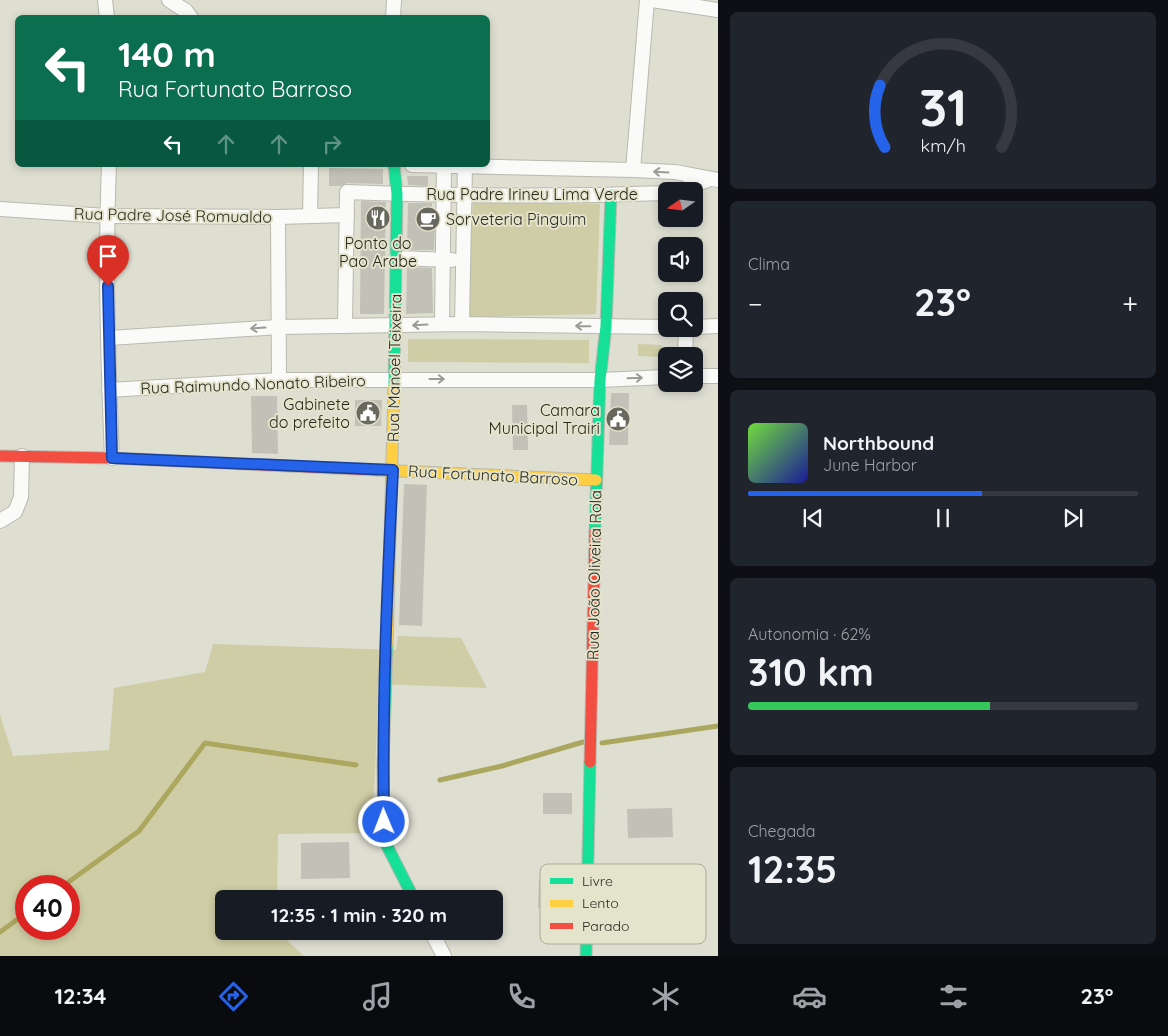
<!DOCTYPE html>
<html lang="pt">
<meta charset="utf-8">
<style>
body{margin:0;font-family:Quicksand,sans-serif;background:#20242c;color:#f1f3f6;height:100vh;display:flex;flex-direction:column;font-size:19px;white-space:nowrap}
*{box-sizing:border-box;margin:0}
p{font-size:16px;color:#9ea1a6}
.icon{flex:none;width:28px;height:28px;fill:none;stroke:currentColor;stroke-width:2;stroke-linecap:round;stroke-linejoin:round}
.map{position:relative;flex:1;overflow:hidden}
.sheet{display:flex;flex-direction:column;gap:12px;padding:12px;background:#0d0f14;width:450px}
.sheet>*{flex:none}
.top-card{position:absolute;left:15px;top:15px;width:475px;height:152px;border-radius:8px;box-shadow:0 2px 8px #0003;background:#0b6e4f;color:#fff;overflow:hidden}
.needle{width:32px;rotate:256deg}
.buttons{position:absolute;left:658px;top:182px;display:grid;gap:10px}
.buttons a{display:grid;place-items:center;width:45px;height:45px;border-radius:8px;background:#171b24;box-shadow:0 2px 8px #0003;font-size:25px}
.speed{position:absolute;left:15px;top:875px;display:flex;gap:10px;font-size:25px;font-weight:700;text-align:center}
.speed>*{display:grid;place-content:center;width:65px;height:65px;border-radius:50%;background:#171b24;box-shadow:0 2px 8px #0003;line-height:1}
.speed .limit{border:8px solid #d22;background:#fff;color:#111}
.pin{position:absolute;display:grid;place-items:center;width:42px;height:42px;color:#fff;margin:-51px -21px;border-radius:50% 50% 50% 0;rotate:-45deg;box-shadow:0 0 5px #0007}
.pin .icon{rotate:45deg}
.me{position:absolute;width:55px;margin:-28px;rotate:359deg;stroke-linejoin:round;filter:drop-shadow(0 0 4px #0008)}
.turn{display:flex;align-items:center;gap:18px;height:105px;padding:0 20px;font-size:22px}
.turn .icon{width:65px;height:65px;stroke-width:2.5}
.turn b{display:block;font-size:35px;line-height:42px}
.lanes{display:flex;align-items:center;height:48px;padding:0 20px;background:#0003;justify-content:center;gap:25px;direction:ltr}
.lanes .off{opacity:.35}
.big{font-size:38px;font-weight:800;line-height:1.1}
.sheet .widget{flex:1;display:flex;flex-direction:column;justify-content:center;gap:8px;min-width:0;padding:0 18px;border-radius:8px;background:#20242c}
.sheet .dial{align-items:center;gap:0}
.dial svg{height:130px;overflow:visible;fill:none;stroke:#363941;stroke-width:7;stroke-linecap:round;text-anchor:middle}
.dial text{fill:#f1f3f6;stroke:none}
.song{display:flex;align-items:center;gap:15px}
.cover{width:60px;height:60px;border-radius:8px;background:linear-gradient(135deg,hsl(100 70% 55%),hsl(240 70% 35%))}
.played{height:5px;border-radius:2px;background:linear-gradient(90deg,#2563eb 60%,#363941 60%)}
.keys{display:flex;justify-content:space-around;direction:ltr}
.heat{display:flex;justify-content:space-between;align-items:center;font-size:28px;direction:ltr}
.charge{height:8px;border-radius:4px;background:linear-gradient(90deg,#34c759 62%,#363941 0)}
.trip{position:absolute;left:215px;top:890px;width:288px;height:50px;border-radius:8px;background:#171b24;box-shadow:0 2px 8px #0003;font-weight:800;line-height:50px;text-align:center}
.menu{display:flex;height:80px;justify-content:space-around;align-items:center;background:#090b0e;color:#9ea1a6}
.menu .icon{width:35px;height:35px}
.menu .active{color:#2563eb}
.menu b{font-size:22px;color:#f1f3f6}
main{display:flex;flex:1;min-height:0}
.map>svg:first-child{display:block}
.green{fill:#cfcda5;fill-rule:evenodd}
.lines{fill:none;stroke-linecap:round;stroke-linejoin:round}
.stream{stroke:#aca75e;stroke-width:5}
.building{fill:#c1c1b7}
.street-casing{stroke:#b9b9af;stroke-width:16}
.fast-casing{stroke:#b9b9af;stroke-width:13}
.slow-casing{stroke:#b9b9af;stroke-width:13}
.jam-casing{stroke:#b9b9af;stroke-width:13}
.street{stroke:#fafaf8;stroke-width:14}
.fast{stroke:#16e098;stroke-width:11}
.slow{stroke:#ffcf43;stroke-width:11}
.jam{stroke:#f24e42;stroke-width:11}
.oneway{stroke:#9c9c97}
.route-casing{stroke:#184099;stroke-width:12}
.route{stroke:#2563eb;stroke-width:9}
.labels{text-anchor:middle;stroke-width:4;stroke-linejoin:round;paint-order:stroke}
.street-label{font-size:16px;fill:#292920;stroke:#e4e3cb}
.poi-label{font-size:16px;fill:#292920;stroke:#e4e3cb;text-anchor:end}
.key{fill:#e4e3cb;stroke:#acab98;stroke-width:1}
.key-label{font-size:14px;fill:#292920}
</style>
<main>
<div class="map">
<svg width="718" height="956" viewBox="0 0 718 956">
<rect width="100%" height="100%" fill="#deded1"/>
<g class="green">
<polygon points="473,201 600,204 596,314 467,317"/>
<polygon points="408,339 589,340 589,363 408,362"/>
<polygon points="638,344 662,345 662,357 638,356"/>
<path d="M398,636L461,638L487,688L379,684L372,833L278,834L277,899H224V931H277L304,956H0V715L13,756L109,750L114,688L205,672L213,644L396,650ZM26,886H69V929H26Z"/>
</g>
<g class="lines">
<g class="stream">
<polyline points="602,743 718,726"/>
<polyline points="440,780 502,766 583,742"/>
<polyline points="63,886 139,831 205,743 356,765"/>
<polyline points="0,932 26,913"/>
</g>
</g>
<g class="building">
<polygon points="329,168 383,169 383,184 347,183 341,186 329,186"/>
<polygon points="407,176 428,176 428,186 408,185"/>
<polygon points="361,201 386,202 384,314 360,314"/>
<polygon points="408,203 432,203 432,224 435,224 434,250 407,250"/>
<polygon points="407,267 432,268 433,313 406,314"/>
<polygon points="611,393 629,393 628,445 609,445"/>
<polygon points="251,396 277,396 278,454 252,453"/>
<polygon points="355,400 382,400 381,426 355,426"/>
<polygon points="512,405 527,405 528,450 513,450"/>
<polygon points="404,484 427,485 422,626 399,625"/>
<rect x="543" y="793" width="29" height="21"/>
<polygon points="672,808 673,837 628,838 627,809"/>
<polygon points="349,842 350,878 301,879 301,843"/>
<polygon points="539,880 576,881 576,908 538,908"/>
</g>
<g class="lines">
<defs>
<g id="street">
<polyline points="105,0 107,18"/>
<polyline points="169,0 186,11 191,18"/>
<polyline points="652,0 718,10"/>
<polyline points="393,18 394,0"/>
<path d="M109,165C105,262 108,360 112,458"/>
<polyline points="412,165 633,170 675,172 718,180"/>
<polyline points="633,170 647,0"/>
<polyline points="678,191 708,180"/>
<polyline points="0,209 107,216 278,217 347,215"/>
<polyline points="310,215 311,165"/>
<polyline points="278,217 279,380"/>
<polyline points="396,258 452,260"/>
<polyline points="442,324 444,166"/>
<polyline points="462,324 465,166"/>
<path d="M345,326L347,192C453,196 560,197 666,193"/>
<polyline points="694,327 718,326"/>
<polyline points="109,338 279,327 462,324 666,327"/>
<polyline points="685,356 686,329"/>
<polyline points="694,376 718,376"/>
<polyline points="109,390 279,380 600,380 666,377"/>
<polyline points="0,521 15,512 21,497 22,456"/>
<polyline points="431,931 444,956"/>
</g>
<g id="fast">
<polyline points="394,165 397,194 394,386"/>
<polyline points="595,532 600,380 606,326 611,195"/>
<polyline points="387,646 383,766 384,840 414,899"/>
<polyline points="586,956 590,762"/>
</g>
<g id="slow">
<polyline points="378,470 596,480"/>
<polyline points="387,646 394,386"/>
</g>
<g id="jam">
<polyline points="0,456 112,458 378,470"/>
<polyline points="590,762 595,532"/>
</g>
</defs>
<use href="#street" class="street-casing"/>
<use href="#fast" class="fast-casing"/>
<use href="#slow" class="slow-casing"/>
<use href="#jam" class="jam-casing"/>
<use href="#street" class="street"/>
<use href="#fast" class="fast"/>
<use href="#slow" class="slow"/>
<use href="#jam" class="jam"/>
</g>
<defs><path id="oneway-shaft" d="M-6 0H5M1.5-3L5.5 0L1.5 3" fill="none" stroke-width="1.6" stroke-linecap="round" stroke-linejoin="round" transform="scale(1.25)"/></defs>
<g class="oneway">
<use href="#oneway-shaft" transform="translate(661 172) rotate(-177)"/>
<use href="#oneway-shaft" transform="translate(420 325) rotate(177)"/>
<use href="#oneway-shaft" transform="translate(583 326) rotate(-179)"/>
<use href="#oneway-shaft" transform="translate(258 328) rotate(176)"/>
<use href="#oneway-shaft" transform="translate(635 378) rotate(-2)"/>
<use href="#oneway-shaft" transform="translate(437 379)"/>
</g>
<g class="lines">
<defs>
<path id="route" d="M108,286L112,458L393,470C387,587 382,704 384,822"/>
</defs>
<use href="#route" class="route-casing"/>
<use href="#route" class="route"/>
</g>
<defs>
<symbol id="restaurant-disc" viewBox="-11 -11 22 22"><circle r="9.5" fill="#68685e" stroke="#e4e3cb"/><path d="M-5-6h1v4h1v-4h1v4h1v-4h1v5L-1.5 .5V6h-2V.5L-5-1ZM5-6V6H3V1.5H1.5Q1.5-4 5-6Z" fill="#fff"/></symbol>
<symbol id="cafe-disc" viewBox="-11 -11 22 22"><circle r="9.5" fill="#68685e" stroke="#e4e3cb"/><path d="M-5.5-4.5H6V0H3Q3 3.5 0 3.5H-2.5Q-5.5 3.5-5.5 0ZM3-3.2v2h1.7v-2ZM-6 4.5H4V6H-6Z" fill="#fff"/></symbol>
<symbol id="civic-disc" viewBox="-11 -11 22 22"><circle r="9.5" fill="#68685e" stroke="#e4e3cb"/><path d="M-.6-6.5H3V-4.5H.6V-3L4-1V1h2V6H-6V1h2V-1L-.6-3ZM-1.2 2.5V6h2.4V2.5Z" fill="#fff"/></symbol>
</defs>
<g fill-rule="evenodd">
<use href="#restaurant-disc" x="364" y="204" width="28" height="28"/>
<use href="#cafe-disc" x="414" y="205" width="28" height="28"/>
<use href="#civic-disc" x="354" y="399" width="28" height="28"/>
<use href="#civic-disc" x="604" y="405" width="28" height="28"/>
</g>
<g class="labels">
<g class="street-label">
<text x="532" y="200">Rua Padre Irineu Lima Verde</text>
<text transform="translate(173 215) rotate(1)" y="6">Rua Padre José Romualdo</text>
<text transform="translate(394 368) rotate(-89)" y="6">Rua Manoel Teixeira</text>
<text transform="translate(253 384) rotate(-2)" y="6">Rua Raimundo Nonato Ribeiro</text>
<text transform="translate(493 475) rotate(3)" y="6">Rua Fortunato Barroso</text>
<text transform="translate(594 575) rotate(-89)" y="6">Rua João Oliveira Rola</text>
</g>
<g class="poi-label">
<text x="446" y="225" text-anchor="start">Sorveteria Pinguim</text>
<text x="378" y="249" text-anchor="middle">Ponto do<tspan x="378" dy="18">Pao Arabe</tspan></text>
<text x="350" y="410">Gabinete<tspan x="350" dy="18">do prefeito</tspan></text>
<text x="600" y="416">Camara<tspan x="600" dy="18">Municipal Trairi</tspan></text>
</g>
</g>
<rect x="540" y="864" width="166" height="80" rx="8" class="key"/>
<rect x="550" y="878" width="23" height="6" fill="#16e098"/>
<rect x="550" y="900" width="23" height="7" fill="#ffcf43"/>
<rect x="550" y="923" width="23" height="6" fill="#f24e42"/>
<g class="key-label">
<text x="582" y="886">Livre</text>
<text x="582" y="908">Lento</text>
<text x="582" y="931">Parado</text>
</g>
</svg>
<div class="buttons">
<a><svg class="needle" viewBox="-14 -14 28 28"><path d="M0-13l5 13h-10z" fill="#e53935"/><path d="M0 13l5-13h-10z" fill="#9ea1a6"/></svg></a>
<a><svg class="icon" aria-label="sound" viewBox="0 0 24 24"><path d="M4 9h4l5-4v14l-5-4H4zM17 9q2 3 0 6"/></svg></a>
<a><svg class="icon" aria-label="search" viewBox="0 0 24 24"><circle cx="10" cy="10" r="6"/><path d="M15 15l6 6"/></svg></a>
<a><svg class="icon" aria-label="layers" viewBox="0 0 24 24"><path d="M12 4l9 5-9 5-9-5zM3 14l9 5 9-5"/></svg></a>
</div>
<div class="speed"><div class="limit">40</div></div>
<div class="pin" style="left:108px;top:286px;background:#d93025"><svg class="icon" aria-label="arrive" viewBox="0 0 24 24"><path d="M6 21V4h12l-3 4 3 4H6"/></svg></div>
<svg class="me" style="left:384px;top:822px" viewBox="-20 -20 40 40"><circle r="17" fill="#2563eb" stroke="#fff" stroke-width="3"/><path d="M0-11L8 9 0 5-8 9z" fill="#fff"/></svg>
<div class="trip">12:35 · 1 min · 320 m</div>
<div class="top-card">
<div class="turn"><svg class="icon" aria-label="left" viewBox="0 0 24 24"><path d="M17 20v-9H6M10 6l-5 5 5 5"/></svg><div><b>140 m</b>Rua Fortunato Barroso</div></div>
<div class="lanes"><svg class="icon" aria-label="left" viewBox="0 0 24 24"><path d="M17 20v-9H6M10 6l-5 5 5 5"/></svg><svg class="icon off" aria-label="ahead" viewBox="0 0 24 24"><path d="M12 20V5M6 11l6-6 6 6"/></svg><svg class="icon off" aria-label="ahead" viewBox="0 0 24 24"><path d="M12 20V5M6 11l6-6 6 6"/></svg><svg class="icon off" aria-label="right" viewBox="0 0 24 24"><path d="M7 20v-9h11M14 6l5 5-5 5"/></svg></div>
</div>
</div>
<section class="sheet">
<div class="widget dial"><svg viewBox="0 0 100 80">
<path d="M14 69A42 42 0 1 1 86 69"/>
<path d="M14 69A42 42 0 0 1 11 31" stroke="#2563eb"/>
<text x="50" y="56" font-size="32" font-weight="700">31</text>
<text x="50" y="72" font-size="11">km/h</text>
</svg></div>
<div class="widget"><p>Clima</p>
<div class="heat"><a>−</a><b class="big">23°</b><a>+</a></div>
</div>
<div class="widget">
<div class="song"><i class="cover"></i><div><b>Northbound</b><p>June Harbor</p></div></div>
<div class="played"></div>
<div class="keys"><svg class="icon" aria-label="previous" viewBox="0 0 24 24"><path d="M18 5L8 12l10 7zM5 5v14"/></svg><svg class="icon" aria-label="pause" viewBox="0 0 24 24"><path d="M8 5v14M16 5v14"/></svg><svg class="icon" aria-label="next" viewBox="0 0 24 24"><path d="M6 5l10 7-10 7zM19 5v14"/></svg></div>
</div>
<div class="widget"><p>Autonomia · 62%</p><b class="big">310 km</b><div class="charge"></div></div>
<div class="widget"><p>Chegada</p><b class="big">12:35</b></div>
</section>
</main>
<nav class="menu">
<b>12:34</b>
<svg class="icon active" aria-label="directions" viewBox="0 0 24 24"><path d="M12 3l9 9-9 9-9-9zM9 14v-3h6M13 9l2 2-2 2"/></svg>
<svg class="icon" aria-label="music" viewBox="0 0 24 24"><path d="M9 18V5l10-2v13"/><circle cx="6" cy="18" r="3"/><circle cx="16" cy="16" r="3"/></svg>
<svg class="icon" aria-label="phone" viewBox="0 0 24 24"><path d="M5 4h4l2 5-3 2q2 4 5 5l2-3 5 2v4C11 20 4 13 5 4z"/></svg>
<svg class="icon" aria-label="climate" viewBox="0 0 24 24"><path d="M12 3v18M4 7l16 10M4 17L20 7"/></svg>
<svg class="icon" aria-label="car" viewBox="0 0 24 24"><path d="M5 17H2v-5l4-1 3-4h7l3 4 3 1v5h-3M9 17h6M6 11h13"/><circle cx="7" cy="17" r="2"/><circle cx="17" cy="17" r="2"/></svg>
<svg class="icon" aria-label="filters" viewBox="0 0 24 24"><path d="M4 7h16M4 17h16"/><circle cx="9" cy="7" r="2"/><circle cx="15" cy="17" r="2"/></svg>
<b>23°</b>
</nav>
